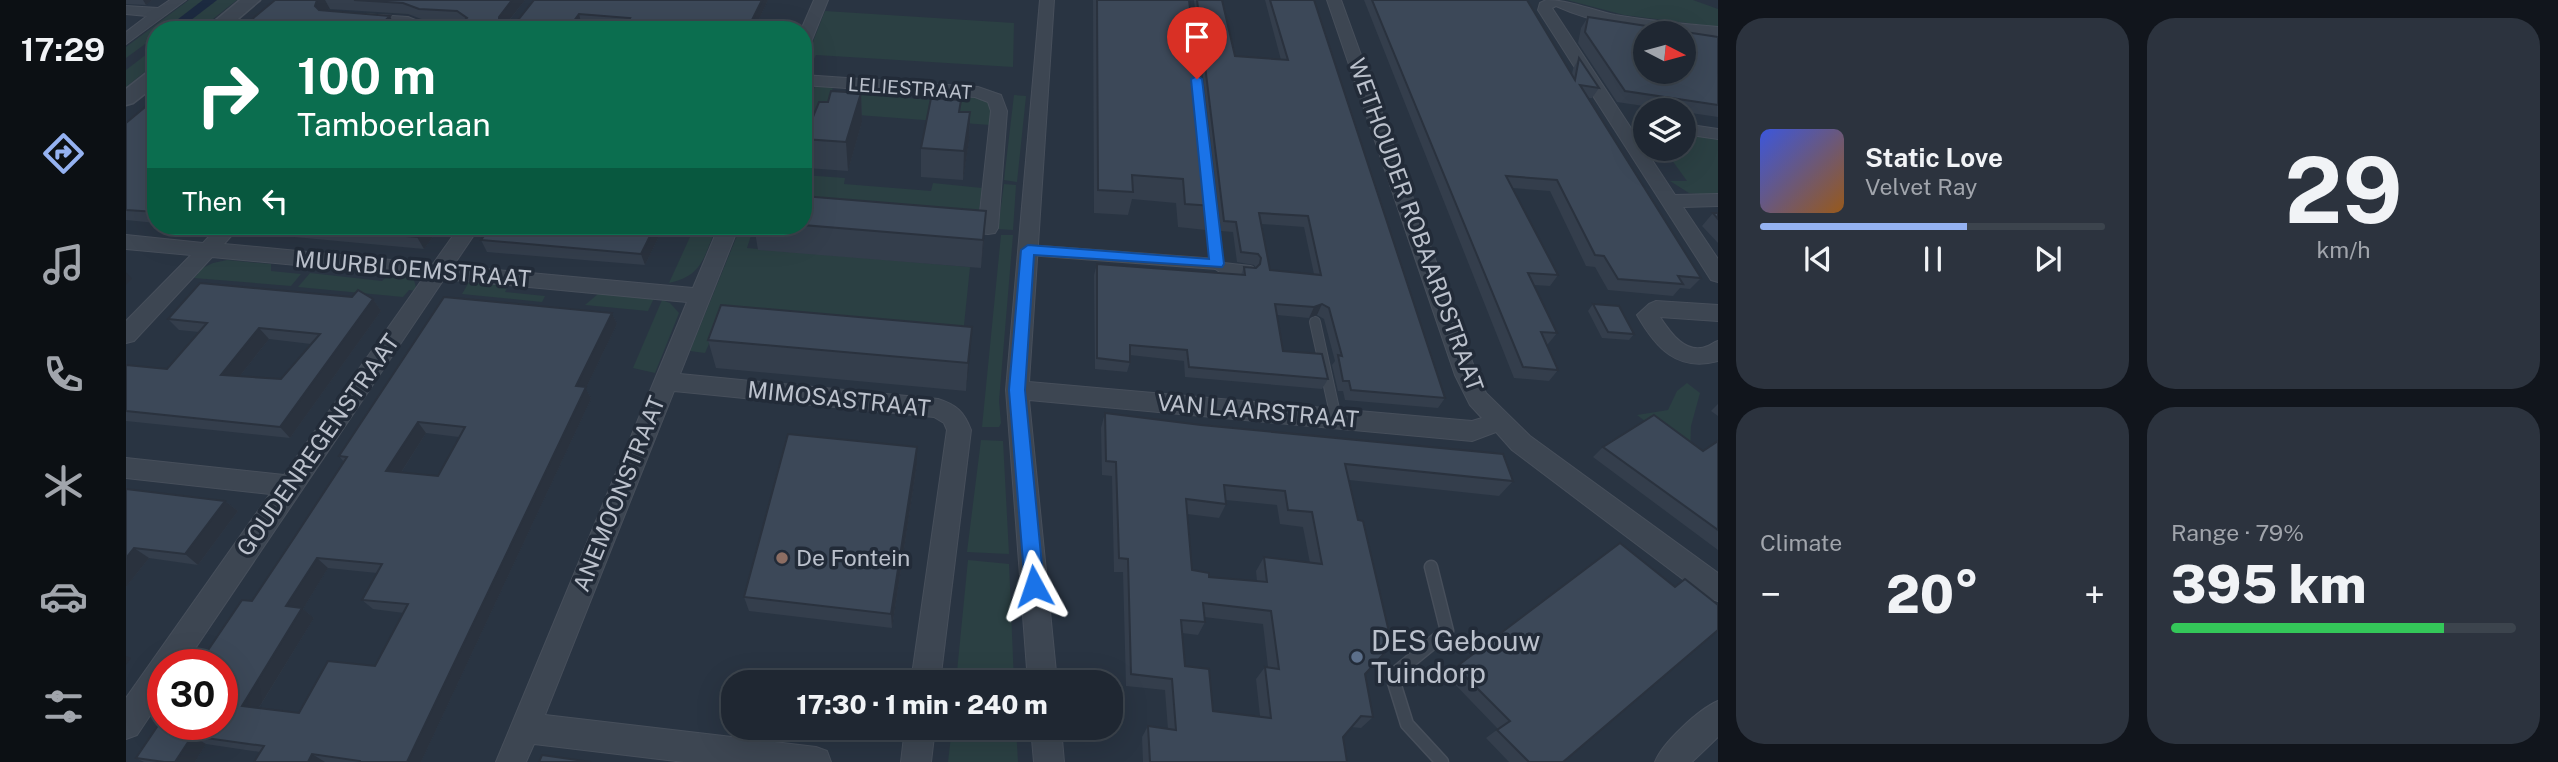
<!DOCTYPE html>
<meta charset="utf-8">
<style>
body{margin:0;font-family:"Public Sans",sans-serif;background:#2c333e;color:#f1f3f6;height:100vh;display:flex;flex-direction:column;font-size:26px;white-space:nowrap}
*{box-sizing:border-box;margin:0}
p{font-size:23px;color:#a1a5ac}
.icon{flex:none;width:38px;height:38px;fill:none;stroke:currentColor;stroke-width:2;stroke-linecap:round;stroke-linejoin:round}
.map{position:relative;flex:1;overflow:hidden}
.panel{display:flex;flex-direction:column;gap:18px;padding:18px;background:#11151c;width:840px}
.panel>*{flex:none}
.hud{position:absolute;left:21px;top:21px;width:665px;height:214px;border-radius:28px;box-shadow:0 7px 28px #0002,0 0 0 2px #3c444d;background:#0b6e4f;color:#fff;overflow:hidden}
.needle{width:46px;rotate:96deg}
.fabs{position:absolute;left:1507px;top:21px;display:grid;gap:14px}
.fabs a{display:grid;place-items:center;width:63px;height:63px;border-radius:50%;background:#1f2732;box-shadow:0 7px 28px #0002,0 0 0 2px #3c444d;font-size:35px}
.speed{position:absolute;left:21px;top:649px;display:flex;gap:14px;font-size:35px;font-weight:700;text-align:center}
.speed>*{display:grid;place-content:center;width:91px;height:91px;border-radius:50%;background:#1f2732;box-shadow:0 7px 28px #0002,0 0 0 2px #3c444d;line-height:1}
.speed .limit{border:10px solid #d22;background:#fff;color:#111}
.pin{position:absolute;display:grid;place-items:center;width:60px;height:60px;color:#fff;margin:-72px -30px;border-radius:50% 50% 50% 0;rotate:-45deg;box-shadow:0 0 7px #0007}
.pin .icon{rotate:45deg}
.me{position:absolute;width:77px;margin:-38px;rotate:355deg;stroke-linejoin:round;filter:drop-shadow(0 0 5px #0008)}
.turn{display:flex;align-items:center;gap:24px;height:147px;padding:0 35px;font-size:32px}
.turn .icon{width:91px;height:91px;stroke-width:2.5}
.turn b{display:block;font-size:49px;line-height:60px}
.then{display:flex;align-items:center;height:66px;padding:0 35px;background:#0003;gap:14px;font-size:26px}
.big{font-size:52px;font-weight:800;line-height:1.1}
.panel .card{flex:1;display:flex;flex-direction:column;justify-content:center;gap:10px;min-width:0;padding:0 24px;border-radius:28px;background:#2c333e}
.panel .dial{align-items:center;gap:0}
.dial b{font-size:91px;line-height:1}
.song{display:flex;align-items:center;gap:21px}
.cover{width:84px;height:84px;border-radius:10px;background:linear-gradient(135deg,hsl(230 70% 55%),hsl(30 70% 35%))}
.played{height:7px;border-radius:4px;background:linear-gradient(90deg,#95b2f1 60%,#3c444d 60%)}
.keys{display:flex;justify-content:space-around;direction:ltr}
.heat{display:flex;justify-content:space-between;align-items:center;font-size:38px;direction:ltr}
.charge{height:10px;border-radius:5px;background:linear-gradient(90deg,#34c759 79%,#3c444d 0)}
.panel .tiles{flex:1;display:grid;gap:18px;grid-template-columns:repeat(2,1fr)}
.trip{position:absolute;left:595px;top:670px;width:402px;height:70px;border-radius:28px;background:#1f2732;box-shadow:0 7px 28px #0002,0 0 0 2px #3c444d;font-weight:800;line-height:70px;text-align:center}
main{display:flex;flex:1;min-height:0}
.tab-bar{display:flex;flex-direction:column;width:126px;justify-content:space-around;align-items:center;background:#0c1014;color:#a1a5ac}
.tab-bar .icon{width:49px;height:49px}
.tab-bar .active{color:#95b2f1}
.tab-bar b{font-size:32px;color:#f1f3f6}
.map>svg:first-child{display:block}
.green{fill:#2b4043}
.water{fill:#1c2a40}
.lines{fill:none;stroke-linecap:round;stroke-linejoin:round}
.service-far1-casing{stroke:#474f5b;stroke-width:12}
.service-casing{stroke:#474f5b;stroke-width:15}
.minor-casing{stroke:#474f5b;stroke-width:2}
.tertiary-casing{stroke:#474f5b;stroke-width:3}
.service-far1{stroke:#3d4652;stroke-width:10}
.service{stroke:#3d4652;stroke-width:12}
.minor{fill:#3d4652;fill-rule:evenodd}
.tertiary{fill:#3d4652;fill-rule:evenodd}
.wall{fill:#343e4c;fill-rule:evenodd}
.shaded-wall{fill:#2a323e}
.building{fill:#3c4858;stroke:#2a323e;stroke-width:2;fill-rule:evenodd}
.route{fill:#1a73e8;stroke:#114b97;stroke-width:2}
.education-dot{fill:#8d6e63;stroke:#222b38;stroke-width:2.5}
.service-dot{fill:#5c6f8a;stroke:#222b38;stroke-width:2.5}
.labels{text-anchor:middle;stroke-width:7;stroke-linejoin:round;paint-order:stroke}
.far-street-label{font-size:19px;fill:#bbc1cc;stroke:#222b38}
.street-label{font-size:23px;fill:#bbc1cc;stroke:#222b38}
.poi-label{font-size:23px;fill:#bbc1cc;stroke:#222b38;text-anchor:start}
.near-poi-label{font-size:28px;fill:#bbc1cc;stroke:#222b38;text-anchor:start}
</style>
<main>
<nav class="tab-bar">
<b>17:29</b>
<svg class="icon active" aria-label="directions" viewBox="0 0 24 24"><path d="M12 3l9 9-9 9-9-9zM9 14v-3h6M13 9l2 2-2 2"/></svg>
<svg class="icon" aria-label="music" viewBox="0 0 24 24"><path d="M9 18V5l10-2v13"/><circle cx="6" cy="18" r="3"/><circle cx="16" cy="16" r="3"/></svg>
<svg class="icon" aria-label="phone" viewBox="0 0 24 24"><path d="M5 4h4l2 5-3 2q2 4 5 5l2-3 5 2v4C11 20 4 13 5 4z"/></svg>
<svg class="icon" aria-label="climate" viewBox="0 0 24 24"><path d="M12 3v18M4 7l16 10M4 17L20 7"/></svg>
<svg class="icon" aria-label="car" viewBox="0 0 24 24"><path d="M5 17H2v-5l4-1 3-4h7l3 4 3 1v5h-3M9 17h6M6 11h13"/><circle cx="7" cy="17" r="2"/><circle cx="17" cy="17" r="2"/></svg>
<svg class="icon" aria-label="filters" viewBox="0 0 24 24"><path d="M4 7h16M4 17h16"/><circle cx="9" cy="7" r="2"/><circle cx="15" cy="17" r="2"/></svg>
</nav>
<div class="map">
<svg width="1592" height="762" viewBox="0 0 1592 762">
<rect width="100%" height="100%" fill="#293442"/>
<g class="green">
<polygon points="63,0 77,0 38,30 30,30 30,36 0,58 0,47"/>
<polygon points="91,0 111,0 73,30 52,30"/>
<polygon points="1441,0 1567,0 1592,9 1592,27 1498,15"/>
<polygon points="699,11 888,23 887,67 690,55 685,64 684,77 678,74 677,67"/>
<polygon points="30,47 30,63 0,87 0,70"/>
<path d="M690,84L707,85L706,92L832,102L834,94C845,95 857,96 866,105L864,125L679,111Z"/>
<polygon points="888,95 900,96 891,182 878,180"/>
<polygon points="1558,133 1592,138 1592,196 1563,193 1544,181 1561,181 1538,149 1558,149"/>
<polygon points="677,175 719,178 718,184 805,191 807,183 856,188 853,211 677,199"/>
<polygon points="878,184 890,185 887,230 872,229"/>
<path d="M569,226L590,228C578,256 577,276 543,283Z"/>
<polygon points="615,226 628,226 621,248 844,267 835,354 589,330 579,353 564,351"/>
<polygon points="875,235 887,235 873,401 875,423 873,427 856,427"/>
<polygon points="101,260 145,264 145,271 175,274 165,286 68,278 72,274 66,273 87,263"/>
<path d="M184,273L256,281C267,271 275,275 288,280L291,291L283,290L277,297L172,287Z"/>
<polygon points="343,282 382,286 379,292 419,296 416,302 336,294"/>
<polygon points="472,294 528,298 522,311 459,305"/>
<polygon points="536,300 544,303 553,313 529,373 507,368"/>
<polygon points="1561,383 1574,393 1565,426 1564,455 1511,415 1542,410 1551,391"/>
<polygon points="855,440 877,441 883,554 841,552"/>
<polygon points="842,560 883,564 888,682 830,682"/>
<polygon points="826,728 890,728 892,762 822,762"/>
</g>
<polygon class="water" points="77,0 91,0 52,30 38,30"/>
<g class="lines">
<defs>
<g id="service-far1">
<polyline points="902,250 1091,264 1084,198"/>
<polyline points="1091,264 1097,268 1124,271"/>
<polyline points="1189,322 1210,418"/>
</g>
<polyline id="service" points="1305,567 1321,631 1266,676 1281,724 1316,762"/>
<g id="minor">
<polygon points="44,0 60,0 0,44 0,32 21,16 0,14 0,6 32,8"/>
<polygon points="688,0 702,0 685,42 677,47 677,30 675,30"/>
<polygon points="914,0 928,0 903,382 1346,421 1356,418 1344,405 1329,375 1201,0 1215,0 1351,375 1360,393 1404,436 1592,573 1592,601 1582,598 1386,450 1370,432 1346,441 903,400 931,682 902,682 880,390"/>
<path d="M1420,0C1444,0 1465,10 1489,15C1523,21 1557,24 1592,27V37C1538,32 1480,29 1430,6L1426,8L1549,195L1592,194V206L1557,207L1592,259V282L1585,280L1412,10L1414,3Z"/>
<polygon points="236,14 282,17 297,23 336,25 343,30 288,30 279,25 231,21 229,18"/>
<polygon points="677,75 852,87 875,95 881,111 872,228 869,233 862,234 820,230 817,226 820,222 853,221 865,111 862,102 849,97 677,85"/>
<polygon points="1558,124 1592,129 1592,139 1558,134"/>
<path d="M93,226H114L98,244L307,264L334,226H354L327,266L567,288L593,226H613L554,374L812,399C831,405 838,412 845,430L814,682H785L821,430L818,423L808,417L548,391L419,715L690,747L701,751L705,762H558L408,744L400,762H370L561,302L318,279L58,665H37V696L11,735L0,739V698L144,494L0,478V458L158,475L298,277L86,257L8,341L0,343V321L65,255L0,249V235L77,243Z"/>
<path d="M1530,301L1592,305V321L1534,317C1544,332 1560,356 1582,346C1585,345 1588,342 1592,341V361C1551,372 1530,348 1511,315L1523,304Z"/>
<path d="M1592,701V737L1566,762H1529C1536,743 1573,709 1592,701Z"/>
<polygon points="779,728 809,728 805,762 775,762"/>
<polygon points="905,728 935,728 938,762 908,762"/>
</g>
<g id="tertiary">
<polygon points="114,0 134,0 99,30 78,30"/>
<polygon points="30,69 30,85 7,103 0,105 0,89 23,71"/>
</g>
</defs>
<use href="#service-far1" class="service-far1-casing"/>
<use href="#service" class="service-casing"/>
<use href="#minor" class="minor-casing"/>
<use href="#tertiary" class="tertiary-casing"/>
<use href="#service-far1" class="service-far1"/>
<use href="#service" class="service"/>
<use href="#minor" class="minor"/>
<use href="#tertiary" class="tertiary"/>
</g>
<g class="wall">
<polygon points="0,0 26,0 20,5 0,4"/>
<polygon points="149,0 399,0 383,21 392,20 408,0 642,0 628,30 496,30 497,28 456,26 453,30 300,30 296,21 316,21 298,20 282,14 204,9 199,11 269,27 266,30 113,30"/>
<polygon points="967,0 1063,0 1087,206 1080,230 1052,227 1050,203 1006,199 1002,215 968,213"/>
<path d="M1068,0H1096L1109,56L1155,60L1139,0H1188L1319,398L1312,408L1219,400L1217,391H1212L1206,365L1209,361L1198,319L1191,315L1183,318L1151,315L1157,351L1202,379L1196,389L1059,377L1058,361L1004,355V362L1001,372L969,369L968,275L971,264L1115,275L1118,267L1130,268L1128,265L1111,262L1107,232L1095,231ZM1136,224L1178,227L1188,274L1144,270Z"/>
<polygon points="1238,0 1401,0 1446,74 1447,69 1453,58 1473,88 1466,98 1462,98 1575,278 1564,289 1554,288 1547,296 1482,290 1469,267 1460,266 1424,191 1386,188 1432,275 1424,286 1408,285 1431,333 1422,344 1421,344 1432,370 1423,381 1388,378"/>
<polygon points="1462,17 1592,37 1592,117 1558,112 1558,110 1544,110 1491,102 1452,43 1455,28"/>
<polygon points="735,93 736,122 722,171 681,168 678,139 702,102"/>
<polygon points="30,98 30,223 0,220 0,123"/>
<polygon points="835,112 844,112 843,141 837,180 795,177 795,148"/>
<polygon points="677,196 858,239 855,268 632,250 628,226 677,226"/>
<polygon points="1587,213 1592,213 1592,243 1576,226"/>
<polygon points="119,226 315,226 298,249 125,233"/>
<polygon points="365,226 538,226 519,265 361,252 355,240"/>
<path d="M247,299L255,311L164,438L0,421V365L41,369L73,332L53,330L42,319ZM143,339L185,344L155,379L114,376Z"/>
<polygon points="1467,304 1508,334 1503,340 1476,338 1462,311"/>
<path d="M486,313L491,324L460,388L465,399L295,762H128L134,752L80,744L69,762H18L10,758L126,601L218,462L213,456ZM300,433L333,437L312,476L275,473ZM202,568L251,573L236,600L247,609L278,613L249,666L173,713L133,708L188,618L177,609Z"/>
<polygon points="846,327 840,391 590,368 582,340"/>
<polygon points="1592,404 1592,416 1585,411"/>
<path d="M979,413L1387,481L1373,496L1223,480L1239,674L1247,717L1235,728L1225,727L1217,737L1221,762H1017L1016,737L1022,726L1042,729L1039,690L1000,686L997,572H988L986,476L976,475L975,428ZM1100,500L1151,505L1154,524L1177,527L1184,563L1138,557L1130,571L1131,581L1083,577L1066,570L1061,514L1093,518L1100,504ZM1078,617L1137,624L1142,667H1139L1130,679L1134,716L1087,711L1059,666L1056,633L1072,635L1079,622Z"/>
<polygon points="1592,441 1592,550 1467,457 1477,447 1577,451"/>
<polygon points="791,464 766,628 623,611 618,597"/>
<polygon points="0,489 99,501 112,511 72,565 23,558 0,587"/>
<polygon points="1559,579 1437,762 1383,762 1360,738 1372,729 1320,675 1330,667 1549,586"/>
</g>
<g class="shaded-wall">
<polygon points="17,0 26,0 20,5"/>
<polygon points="191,0 199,0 204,9 197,12 195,17 189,6"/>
<polygon points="386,0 399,0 377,28 373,21 373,17"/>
<polygon points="636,0 642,0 628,30 621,30"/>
<polygon points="453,14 456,26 453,30 441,30"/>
<polygon points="264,16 269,27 266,30 249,30"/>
<polygon points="735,93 736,122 722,171 720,142"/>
<polygon points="844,112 843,141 837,180 838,151"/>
<polygon points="860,211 858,239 855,268 857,240"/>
<polygon points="300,226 315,226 298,249 291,237"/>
<polygon points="529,226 538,226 519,265 515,254"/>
<polygon points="0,272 6,279 0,285"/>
<polygon points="247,299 255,311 164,438 154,427"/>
<polygon points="1196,304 1191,315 1183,318 1188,307"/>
<polygon points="486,313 491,324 460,388 465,399 295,762 281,762 450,386"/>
<polygon points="846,327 844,355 840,391 842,363"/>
<polygon points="133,328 143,339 106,386 95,375"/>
<polygon points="292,422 300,433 269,482 260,471"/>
<polygon points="791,447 791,464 766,628 765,614"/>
<polygon points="99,501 112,511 72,565 59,554"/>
<polygon points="8,548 23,558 0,587 0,558"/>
<polygon points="191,558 202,568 177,609 188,618 129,714 116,706 160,606"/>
<polygon points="0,656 5,658 0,665"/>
<polygon points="66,736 80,744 69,762 49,762"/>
<polygon points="186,754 199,762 182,762"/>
</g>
<g class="building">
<polygon points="149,0 192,0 191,0 189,6 193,10 264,16 249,30 113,30"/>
<polygon points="228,0 386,0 373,17 373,21 392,20 408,0 636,0 621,30 496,30 504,18 453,14 441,30 302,30 303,28 296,21 338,21 341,18 331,11 293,9 277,3"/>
<polygon points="971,0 1063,0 1087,206 1059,204 1057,179 1006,175 1007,192 972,190"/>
<path d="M1071,0H1096L1109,56L1162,60L1144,0H1188L1319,398L1225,390L1223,381H1217L1212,355L1216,356L1203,308L1196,304L1188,307L1149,304L1157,351L1196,354L1202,379L1063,367L1061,350L1004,345V362L971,358V264L1119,275L1118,267L1130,268L1134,264L1135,258L1132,254L1115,252L1110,222L1098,221ZM1133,213L1182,216L1195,275L1144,270Z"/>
<polygon points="1246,0 1401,0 1449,80 1453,58 1473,88 1454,85 1575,278 1552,276 1557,284 1492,279 1478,256 1469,255 1431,180 1380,176 1432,275 1402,273 1431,333 1415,332 1432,370 1397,367"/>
<path d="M1462,17L1592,37V105L1499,91L1459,32ZM1519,33H1558V72H1519Z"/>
<polygon points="705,91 735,93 720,142 678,139 693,102 702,102"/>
<polygon points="30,98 30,212 0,210 0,123"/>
<polygon points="805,98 835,100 833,112 844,112 838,151 795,148"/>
<polygon points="677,196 860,211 857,240 677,225"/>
<polygon points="1587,213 1592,213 1592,219"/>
<polygon points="164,226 300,226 291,237"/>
<polygon points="365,226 529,226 515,254 355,240"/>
<path d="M74,283L226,297L232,290L247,299L154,427L0,411V365L41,369L81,323L42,319ZM133,328L194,334L155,379L95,375Z"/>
<path d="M318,297L486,313L450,386L460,387L281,762H234V761L186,754L182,762H128L138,746L66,736L49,762H38L10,758L37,718V724H96V665H72L116,600L126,601L166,541L221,457L213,456ZM292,422L339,427L312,476L260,471ZM191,558L256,564L236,600L282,604L249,666L202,661L173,713L116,706L176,608L160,606Z"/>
<polygon points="1467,304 1493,306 1508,334 1482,332"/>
<polygon points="595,305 846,327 842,363 582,340"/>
<path d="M979,413L1075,425L1377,454L1387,481L1219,464L1232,520L1237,521L1266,645L1239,674L1247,717L1235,716L1217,737L1221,762H1024L1022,726L1050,730L1046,679L1005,674L1002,559L993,558L990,462L980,461ZM1098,485L1159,491L1162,510L1186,512L1196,564L1138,557L1141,582L1083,577V573L1066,570L1060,499L1100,504ZM1077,603L1145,611L1153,669L1139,667L1145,718L1087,711L1083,669L1059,666L1055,620L1079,622Z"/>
<polygon points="1528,415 1577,451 1592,441 1592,530 1477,447"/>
<polygon points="662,434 791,447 765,614 618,597"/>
<polygon points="0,489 99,501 59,554 8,548 0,558"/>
<polygon points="1494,543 1549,587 1559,579 1592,605 1592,630 1437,762 1403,762 1371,730 1384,721 1330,667"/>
<polygon points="416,755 465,762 413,762"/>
</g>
<polygon class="route" points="1071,76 1076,79 1098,264 1096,267 908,255 899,390 918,586 915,592 908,595 901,592 899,586 883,390 895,250 902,245 1083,259 1065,79"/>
<circle class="education-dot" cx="656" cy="558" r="7"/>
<circle class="service-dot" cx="1231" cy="657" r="7"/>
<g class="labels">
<g class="far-street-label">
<text transform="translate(784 88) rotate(4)" y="7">LELIESTRAAT</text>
</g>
<g class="street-label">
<text transform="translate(1290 225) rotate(70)" y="8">WETHOUDER ROBAARDSTRAAT</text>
<text transform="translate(287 269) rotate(5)" y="8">MUURBLOEMSTRAAT</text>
<text transform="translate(713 399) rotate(6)" y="8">MIMOSASTRAAT</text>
<text transform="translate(1132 411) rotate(5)" y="8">VAN LAARSTRAAT</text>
<text transform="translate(192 445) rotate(-55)" y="8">GOUDENREGENSTRAAT</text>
<text transform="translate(493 494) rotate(-68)" y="8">ANEMOONSTRAAT</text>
</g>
<g class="poi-label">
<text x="670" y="566">De Fontein</text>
</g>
<g class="near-poi-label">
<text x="1245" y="651">DES Gebouw<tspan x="1245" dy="32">Tuindorp</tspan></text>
</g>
</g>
</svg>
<div class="fabs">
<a><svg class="needle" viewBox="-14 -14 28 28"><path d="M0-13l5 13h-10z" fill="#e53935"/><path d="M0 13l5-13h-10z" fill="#a1a5ac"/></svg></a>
<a><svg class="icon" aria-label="layers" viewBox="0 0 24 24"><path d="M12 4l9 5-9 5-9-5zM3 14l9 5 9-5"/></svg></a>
</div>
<div class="speed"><div class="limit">30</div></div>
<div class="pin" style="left:1071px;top:79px;background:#d93025"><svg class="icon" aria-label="arrive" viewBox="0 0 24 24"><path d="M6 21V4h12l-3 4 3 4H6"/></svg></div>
<svg class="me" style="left:908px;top:586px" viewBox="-20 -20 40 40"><path d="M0-17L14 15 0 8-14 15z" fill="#1a73e8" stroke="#fff" stroke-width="4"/></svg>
<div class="trip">17:30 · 1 min · 240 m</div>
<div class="hud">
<div class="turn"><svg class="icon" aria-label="right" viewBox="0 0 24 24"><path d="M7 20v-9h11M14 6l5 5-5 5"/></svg><div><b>100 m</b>Tamboerlaan</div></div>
<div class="then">Then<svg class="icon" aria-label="left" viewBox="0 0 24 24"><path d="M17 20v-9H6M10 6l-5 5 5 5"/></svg></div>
</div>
</div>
<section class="panel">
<div class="tiles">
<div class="card">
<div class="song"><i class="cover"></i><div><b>Static Love</b><p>Velvet Ray</p></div></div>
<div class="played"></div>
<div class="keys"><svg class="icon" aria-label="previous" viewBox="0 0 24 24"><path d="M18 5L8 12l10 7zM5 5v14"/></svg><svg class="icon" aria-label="pause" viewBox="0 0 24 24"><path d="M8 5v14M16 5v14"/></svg><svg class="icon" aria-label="next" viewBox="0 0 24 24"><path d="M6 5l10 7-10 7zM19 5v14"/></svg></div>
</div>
<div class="card dial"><b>29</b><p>km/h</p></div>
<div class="card"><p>Climate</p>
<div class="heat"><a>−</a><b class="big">20°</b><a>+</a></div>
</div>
<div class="card"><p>Range · 79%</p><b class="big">395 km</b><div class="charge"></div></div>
</div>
</section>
</main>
